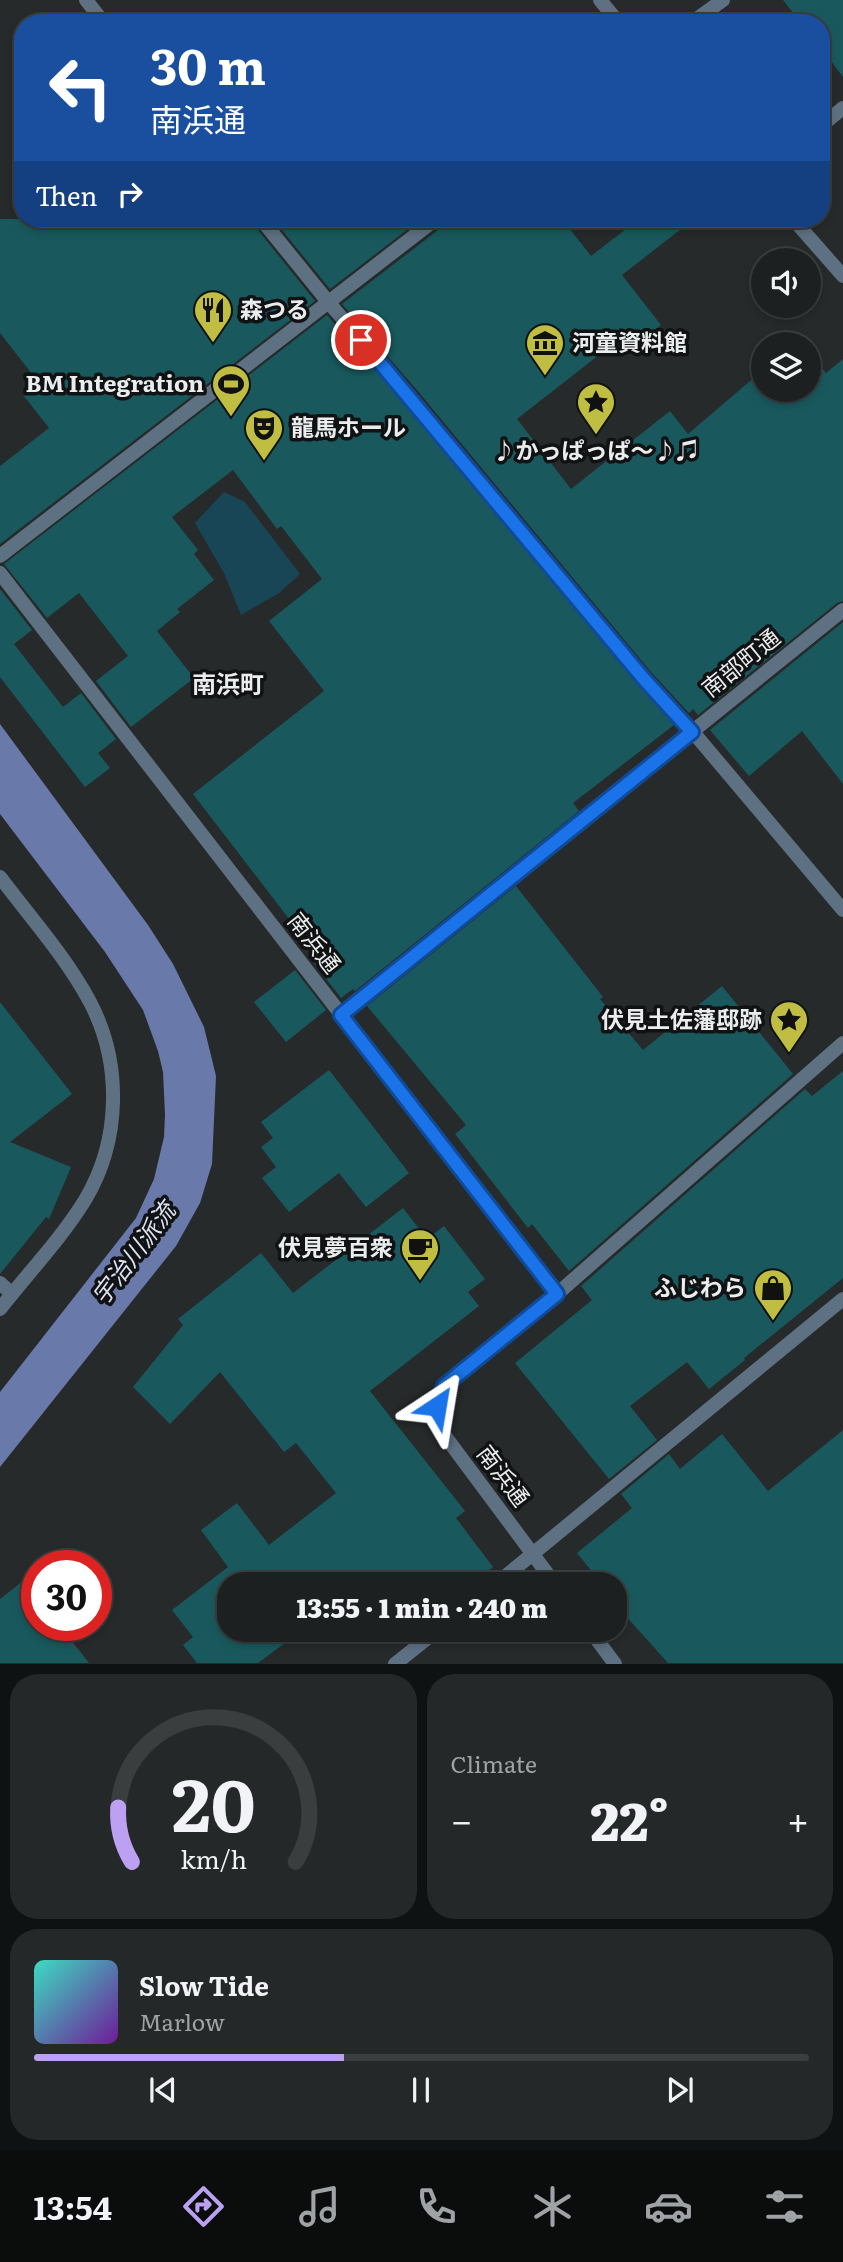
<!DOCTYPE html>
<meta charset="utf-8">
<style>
body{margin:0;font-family:Literata,"Noto Sans JP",serif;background:#252829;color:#f1f3f6;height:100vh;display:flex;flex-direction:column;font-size:26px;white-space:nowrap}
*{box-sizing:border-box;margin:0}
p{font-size:23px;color:#a0a3a5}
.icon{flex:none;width:38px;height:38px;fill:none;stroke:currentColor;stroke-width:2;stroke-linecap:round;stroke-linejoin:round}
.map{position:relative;height:1664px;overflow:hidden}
.panel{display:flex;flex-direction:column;gap:10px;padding:10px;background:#0f1212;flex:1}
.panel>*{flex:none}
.hud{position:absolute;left:14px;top:14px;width:816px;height:214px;border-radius:28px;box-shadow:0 4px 10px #0003,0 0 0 2px #3a3e3e;background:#1a4fa0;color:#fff;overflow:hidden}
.tools{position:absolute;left:751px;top:248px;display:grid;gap:14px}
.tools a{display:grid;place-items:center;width:70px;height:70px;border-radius:50%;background:#1c2020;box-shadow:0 4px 10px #0003,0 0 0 2px #3a3e3e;font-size:35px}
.speed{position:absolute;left:21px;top:1550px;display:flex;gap:14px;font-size:35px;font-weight:700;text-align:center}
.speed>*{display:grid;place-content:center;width:91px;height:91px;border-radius:50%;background:#1c2020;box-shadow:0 4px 10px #0003,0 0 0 2px #3a3e3e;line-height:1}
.speed .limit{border:10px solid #d22;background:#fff;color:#111}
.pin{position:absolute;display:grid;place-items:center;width:60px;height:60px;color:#fff;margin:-30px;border:4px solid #fff;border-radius:50%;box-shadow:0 2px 7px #0007}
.me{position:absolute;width:77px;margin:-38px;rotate:33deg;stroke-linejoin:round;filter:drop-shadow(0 0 5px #0008)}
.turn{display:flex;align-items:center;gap:24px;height:147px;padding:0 21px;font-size:32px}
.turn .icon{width:91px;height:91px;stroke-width:2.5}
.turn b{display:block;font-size:49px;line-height:60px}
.then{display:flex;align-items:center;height:66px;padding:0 21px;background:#0003;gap:14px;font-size:26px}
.big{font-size:52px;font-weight:800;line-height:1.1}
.panel .card{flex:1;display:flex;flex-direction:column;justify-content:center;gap:10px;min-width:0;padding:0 24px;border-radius:28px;background:#252829}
.panel .dial{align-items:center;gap:0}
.dial svg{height:182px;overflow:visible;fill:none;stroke:#3a3e3e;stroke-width:7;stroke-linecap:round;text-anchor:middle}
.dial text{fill:#f1f3f6;stroke:none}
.song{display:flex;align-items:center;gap:21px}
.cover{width:84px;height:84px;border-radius:10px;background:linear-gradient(135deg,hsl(170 70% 55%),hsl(280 70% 35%))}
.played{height:7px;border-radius:4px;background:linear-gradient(90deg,#bca0f2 40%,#3a3e3e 40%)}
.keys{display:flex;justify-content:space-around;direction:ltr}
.heat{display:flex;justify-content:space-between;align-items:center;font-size:38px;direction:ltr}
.panel .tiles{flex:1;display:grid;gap:10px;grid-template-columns:1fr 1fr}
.card:last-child{grid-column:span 2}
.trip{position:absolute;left:217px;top:1572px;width:410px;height:70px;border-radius:28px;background:#1c2020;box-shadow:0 4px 10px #0003,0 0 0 2px #3a3e3e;font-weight:800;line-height:70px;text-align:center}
.menu{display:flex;height:112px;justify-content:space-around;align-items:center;background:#0b0d0d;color:#a0a3a5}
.menu .icon{width:49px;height:49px}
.menu .current{color:#bca0f2}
.menu b{font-size:32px;color:#f1f3f6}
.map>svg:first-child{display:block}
.green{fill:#194656}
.water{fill:#6879aa}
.building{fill:#19595d}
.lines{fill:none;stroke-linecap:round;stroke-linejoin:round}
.service{stroke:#5e7183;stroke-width:14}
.pedestrian{stroke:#5e7183;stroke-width:14}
.minor{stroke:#5e7183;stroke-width:14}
.route-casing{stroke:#114b97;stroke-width:18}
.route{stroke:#1a73e8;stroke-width:12}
.labels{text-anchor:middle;stroke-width:7;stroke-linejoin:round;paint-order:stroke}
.poi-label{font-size:23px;font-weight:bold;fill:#eaedee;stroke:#111213;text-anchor:end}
.street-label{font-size:23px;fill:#eaedee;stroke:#111213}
.neighbourhood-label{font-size:24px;font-weight:bold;fill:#eaedee;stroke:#111213}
.water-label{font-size:24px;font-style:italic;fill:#dce2f1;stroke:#111213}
</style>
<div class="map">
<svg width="843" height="1664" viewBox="0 0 843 1664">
<rect width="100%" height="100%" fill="#262a2b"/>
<polygon class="green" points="224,492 245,502 300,574 279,593 241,615 224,573 195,523"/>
<polygon class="water" points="0,724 148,925 173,964 204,1027 216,1076 212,1164 200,1203 176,1246 0,1467 0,1392 136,1218 154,1179 164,1137 165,1115 163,1072 158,1051 143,1010 105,952 0,814"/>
<g class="building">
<polygon points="783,0 843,0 843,77 821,48 821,23 801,23"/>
<polygon points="0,219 252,219 254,225 315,301 0,544 0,466 49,428 24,396 39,383 0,333"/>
<polygon points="273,219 421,219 330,289"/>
<polygon points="445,219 562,219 591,256 639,219 694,219 622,275 661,325 622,355 613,344 517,419 571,489 670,411 688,434 763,370 763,390 808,390 808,352 826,373 843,359 843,601 837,603 698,715 693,709 689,713 651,672 416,389 342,304 442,227"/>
<polygon points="327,315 402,401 637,684 674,725 573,803 579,811 355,991 353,989 341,998 310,958 316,954 193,794 324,691 269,621 322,579 281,526 277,529 233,470 172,517 198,550 194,554 214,580 177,609 180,612 157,631 194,678 131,727 96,681 128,656 79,593 47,618 4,564"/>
<polygon points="0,589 32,630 14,644 63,707 81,693 116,739 98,753 110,768 85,787 0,677"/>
<polygon points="843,622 843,784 802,731 749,776 710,730"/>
<polygon points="516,886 603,997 600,999 643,1050 722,986 793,1074 569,1271 532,1224 528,1228 455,1134 466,1125 367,1006"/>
<polygon points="295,970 326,1010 286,1042 254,1002"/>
<polygon points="0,1002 72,1094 10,1142 71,1167 49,1219 46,1217 0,1274"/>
<polygon points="329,1070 409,1173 366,1207 339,1173 289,1212 262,1178 276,1167 261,1147 273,1138 261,1122"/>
<polygon points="843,1071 843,1278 744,1358 745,1360 709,1389 687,1362 630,1406 657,1440 609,1479 515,1363 592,1300 581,1286 805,1089 812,1096"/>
<polygon points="403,1208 427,1239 444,1226 485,1279 468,1292 479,1306 370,1391 465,1511 456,1518 493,1567 471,1584 229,1584 229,1629 304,1629 258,1663 197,1663 183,1645 193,1637 172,1610 228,1567 201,1530 237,1503 269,1545 336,1493 296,1443 284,1452 220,1372 170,1424 133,1387 183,1325 178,1319 261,1253 293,1293"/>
<polygon points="843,1430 843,1663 668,1663 614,1603 614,1584 602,1584 577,1553 632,1508 621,1494 669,1454 680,1469 722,1434 768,1491"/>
<polygon points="37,1570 37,1626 60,1626 89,1663 0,1663 0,1599"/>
</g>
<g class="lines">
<g class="service">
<polyline points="821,126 843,108"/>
<polyline points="341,1015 843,610"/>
<polyline points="557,1294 843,1043"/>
</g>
<g class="pedestrian">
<polyline points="0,556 436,219"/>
<polyline points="0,1283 12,1294"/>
</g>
<g class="minor">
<polyline points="86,0 104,23"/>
<polyline points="600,0 619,23"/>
<polyline points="691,23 723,0"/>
<polyline points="261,219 329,303 409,395 644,678 693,732 843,910"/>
<polyline points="793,219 843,276"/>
<path d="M0,573L557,1294L445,1386C435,1404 434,1419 445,1436L555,1584"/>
<path d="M0,877C30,917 66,957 90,1002C122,1063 121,1140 85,1200C61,1239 28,1273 0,1309"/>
<polyline points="496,1584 843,1299"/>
<polyline points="589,1629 615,1664"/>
<polyline points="395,1664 439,1629"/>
</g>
</g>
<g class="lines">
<defs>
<polyline id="route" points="361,340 643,678 692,732 341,1015 557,1294 444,1386 437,1406"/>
</defs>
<use href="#route" class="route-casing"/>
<use href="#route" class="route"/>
</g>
<defs>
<symbol id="restaurant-pin" viewBox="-11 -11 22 30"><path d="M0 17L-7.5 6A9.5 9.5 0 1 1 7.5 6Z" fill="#bfbe42" stroke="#111213"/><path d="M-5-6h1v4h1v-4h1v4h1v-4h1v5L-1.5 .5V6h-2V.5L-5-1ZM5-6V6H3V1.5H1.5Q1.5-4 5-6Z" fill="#111"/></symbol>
<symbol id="museum-pin" viewBox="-11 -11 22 30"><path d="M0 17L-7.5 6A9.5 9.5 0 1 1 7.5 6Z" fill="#bfbe42" stroke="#111213"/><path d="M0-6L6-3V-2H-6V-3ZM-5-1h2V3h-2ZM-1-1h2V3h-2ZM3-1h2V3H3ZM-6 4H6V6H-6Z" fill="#111"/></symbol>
<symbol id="stadium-pin" viewBox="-11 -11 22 30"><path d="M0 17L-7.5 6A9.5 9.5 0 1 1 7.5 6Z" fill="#bfbe42" stroke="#111213"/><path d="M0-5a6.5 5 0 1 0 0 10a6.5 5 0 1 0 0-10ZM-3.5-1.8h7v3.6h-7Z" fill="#111"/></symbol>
<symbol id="sight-pin" viewBox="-11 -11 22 30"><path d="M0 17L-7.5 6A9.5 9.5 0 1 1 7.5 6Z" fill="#bfbe42" stroke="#111213"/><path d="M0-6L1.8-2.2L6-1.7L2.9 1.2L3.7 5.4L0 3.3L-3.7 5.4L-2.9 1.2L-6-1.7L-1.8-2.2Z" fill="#111"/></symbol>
<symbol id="theatre-pin" viewBox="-11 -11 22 30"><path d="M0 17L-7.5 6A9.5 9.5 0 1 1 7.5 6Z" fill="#bfbe42" stroke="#111213"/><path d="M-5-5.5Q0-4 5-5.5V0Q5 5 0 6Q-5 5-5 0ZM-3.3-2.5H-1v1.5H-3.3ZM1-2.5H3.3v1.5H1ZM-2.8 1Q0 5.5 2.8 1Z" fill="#111"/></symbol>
<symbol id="cafe-pin" viewBox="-11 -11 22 30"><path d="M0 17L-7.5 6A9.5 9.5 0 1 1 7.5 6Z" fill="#bfbe42" stroke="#111213"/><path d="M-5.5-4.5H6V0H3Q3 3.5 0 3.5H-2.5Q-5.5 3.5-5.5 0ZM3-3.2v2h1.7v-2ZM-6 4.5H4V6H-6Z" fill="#111"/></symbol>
<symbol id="shop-pin" viewBox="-11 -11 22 30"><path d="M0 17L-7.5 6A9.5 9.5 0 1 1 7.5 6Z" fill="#bfbe42" stroke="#111213"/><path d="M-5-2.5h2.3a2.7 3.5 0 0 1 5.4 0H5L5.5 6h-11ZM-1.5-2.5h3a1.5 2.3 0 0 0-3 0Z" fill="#111"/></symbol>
</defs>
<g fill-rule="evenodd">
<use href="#restaurant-pin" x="191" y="288" width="44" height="60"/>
<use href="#museum-pin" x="523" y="321" width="44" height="60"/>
<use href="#stadium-pin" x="209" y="362" width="44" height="60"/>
<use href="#sight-pin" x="574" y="380" width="44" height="60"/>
<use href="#theatre-pin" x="242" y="406" width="44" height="60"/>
<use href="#sight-pin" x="767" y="998" width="44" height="60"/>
<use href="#cafe-pin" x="398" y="1226" width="44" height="60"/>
<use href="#shop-pin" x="751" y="1266" width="44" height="60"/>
</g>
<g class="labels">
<g class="poi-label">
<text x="240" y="318" text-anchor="start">森つる</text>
<text x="572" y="351" text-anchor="start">河童資料館</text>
<text x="204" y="392">BM Integration</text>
<text x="291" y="436" text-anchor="start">龍馬ホール</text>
<text x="596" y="459" text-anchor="middle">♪かっぱっぱ〜♪♫</text>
<text x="762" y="1028">伏見土佐藩邸跡</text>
<text x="393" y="1256">伏見夢百衆</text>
<text x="746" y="1296">ふじわら</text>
</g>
<g class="street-label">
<text transform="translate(741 663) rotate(-39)" y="8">南部町通</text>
<text transform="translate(314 943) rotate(52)" y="8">南浜通</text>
<text transform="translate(503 1476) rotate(53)" y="8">南浜通</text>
</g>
<g class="neighbourhood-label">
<text x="228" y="693">南浜町</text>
</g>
<g class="water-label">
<text transform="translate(134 1254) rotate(-53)" y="8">宇治川派流</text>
</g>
</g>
</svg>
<div class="tools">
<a><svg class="icon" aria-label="sound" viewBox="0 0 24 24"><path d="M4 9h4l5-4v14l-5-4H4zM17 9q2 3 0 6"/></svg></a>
<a><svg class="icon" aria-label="layers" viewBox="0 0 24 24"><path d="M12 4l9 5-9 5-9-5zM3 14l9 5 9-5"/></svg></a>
</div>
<div class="speed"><div class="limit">30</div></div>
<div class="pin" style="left:361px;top:340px;background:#d93025"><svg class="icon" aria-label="arrive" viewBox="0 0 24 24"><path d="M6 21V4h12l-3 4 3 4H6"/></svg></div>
<svg class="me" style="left:437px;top:1406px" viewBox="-20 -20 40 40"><path d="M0-17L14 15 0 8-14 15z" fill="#1a73e8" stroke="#fff" stroke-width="4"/></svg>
<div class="trip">13:55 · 1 min · 240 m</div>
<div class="hud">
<div class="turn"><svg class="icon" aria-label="left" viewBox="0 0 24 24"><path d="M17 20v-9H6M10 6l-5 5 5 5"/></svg><div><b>30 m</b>南浜通</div></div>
<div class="then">Then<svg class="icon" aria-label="right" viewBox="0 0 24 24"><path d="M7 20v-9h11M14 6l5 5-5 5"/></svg></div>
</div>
</div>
<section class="panel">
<div class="tiles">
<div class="card dial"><svg viewBox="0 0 100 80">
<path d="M14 69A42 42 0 1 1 86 69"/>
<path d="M14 69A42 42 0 0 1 8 45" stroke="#bca0f2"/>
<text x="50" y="56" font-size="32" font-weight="700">20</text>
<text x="50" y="72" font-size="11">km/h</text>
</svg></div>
<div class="card"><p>Climate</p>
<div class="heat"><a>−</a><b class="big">22°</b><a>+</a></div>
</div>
<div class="card">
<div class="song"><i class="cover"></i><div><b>Slow Tide</b><p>Marlow</p></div></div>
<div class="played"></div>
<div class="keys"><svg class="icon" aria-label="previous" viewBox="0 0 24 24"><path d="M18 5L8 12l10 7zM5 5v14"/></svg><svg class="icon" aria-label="pause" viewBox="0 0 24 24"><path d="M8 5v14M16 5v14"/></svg><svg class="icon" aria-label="next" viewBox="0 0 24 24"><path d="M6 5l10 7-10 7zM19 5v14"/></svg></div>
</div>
</div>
</section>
<nav class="menu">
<b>13:54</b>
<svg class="icon current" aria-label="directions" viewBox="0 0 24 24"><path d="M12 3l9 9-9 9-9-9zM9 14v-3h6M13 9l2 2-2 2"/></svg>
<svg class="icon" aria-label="music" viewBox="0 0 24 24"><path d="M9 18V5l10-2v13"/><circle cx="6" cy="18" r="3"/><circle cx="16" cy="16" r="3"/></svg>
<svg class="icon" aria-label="phone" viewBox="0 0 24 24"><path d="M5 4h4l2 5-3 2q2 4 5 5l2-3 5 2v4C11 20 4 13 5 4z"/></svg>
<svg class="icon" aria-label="climate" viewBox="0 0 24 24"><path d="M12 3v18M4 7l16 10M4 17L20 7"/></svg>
<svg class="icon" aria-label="car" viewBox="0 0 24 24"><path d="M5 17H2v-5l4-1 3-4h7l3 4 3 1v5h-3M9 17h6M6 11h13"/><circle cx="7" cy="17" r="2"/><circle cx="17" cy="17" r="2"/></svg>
<svg class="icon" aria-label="filters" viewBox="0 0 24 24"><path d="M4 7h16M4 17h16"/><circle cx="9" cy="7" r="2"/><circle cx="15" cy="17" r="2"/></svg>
</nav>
